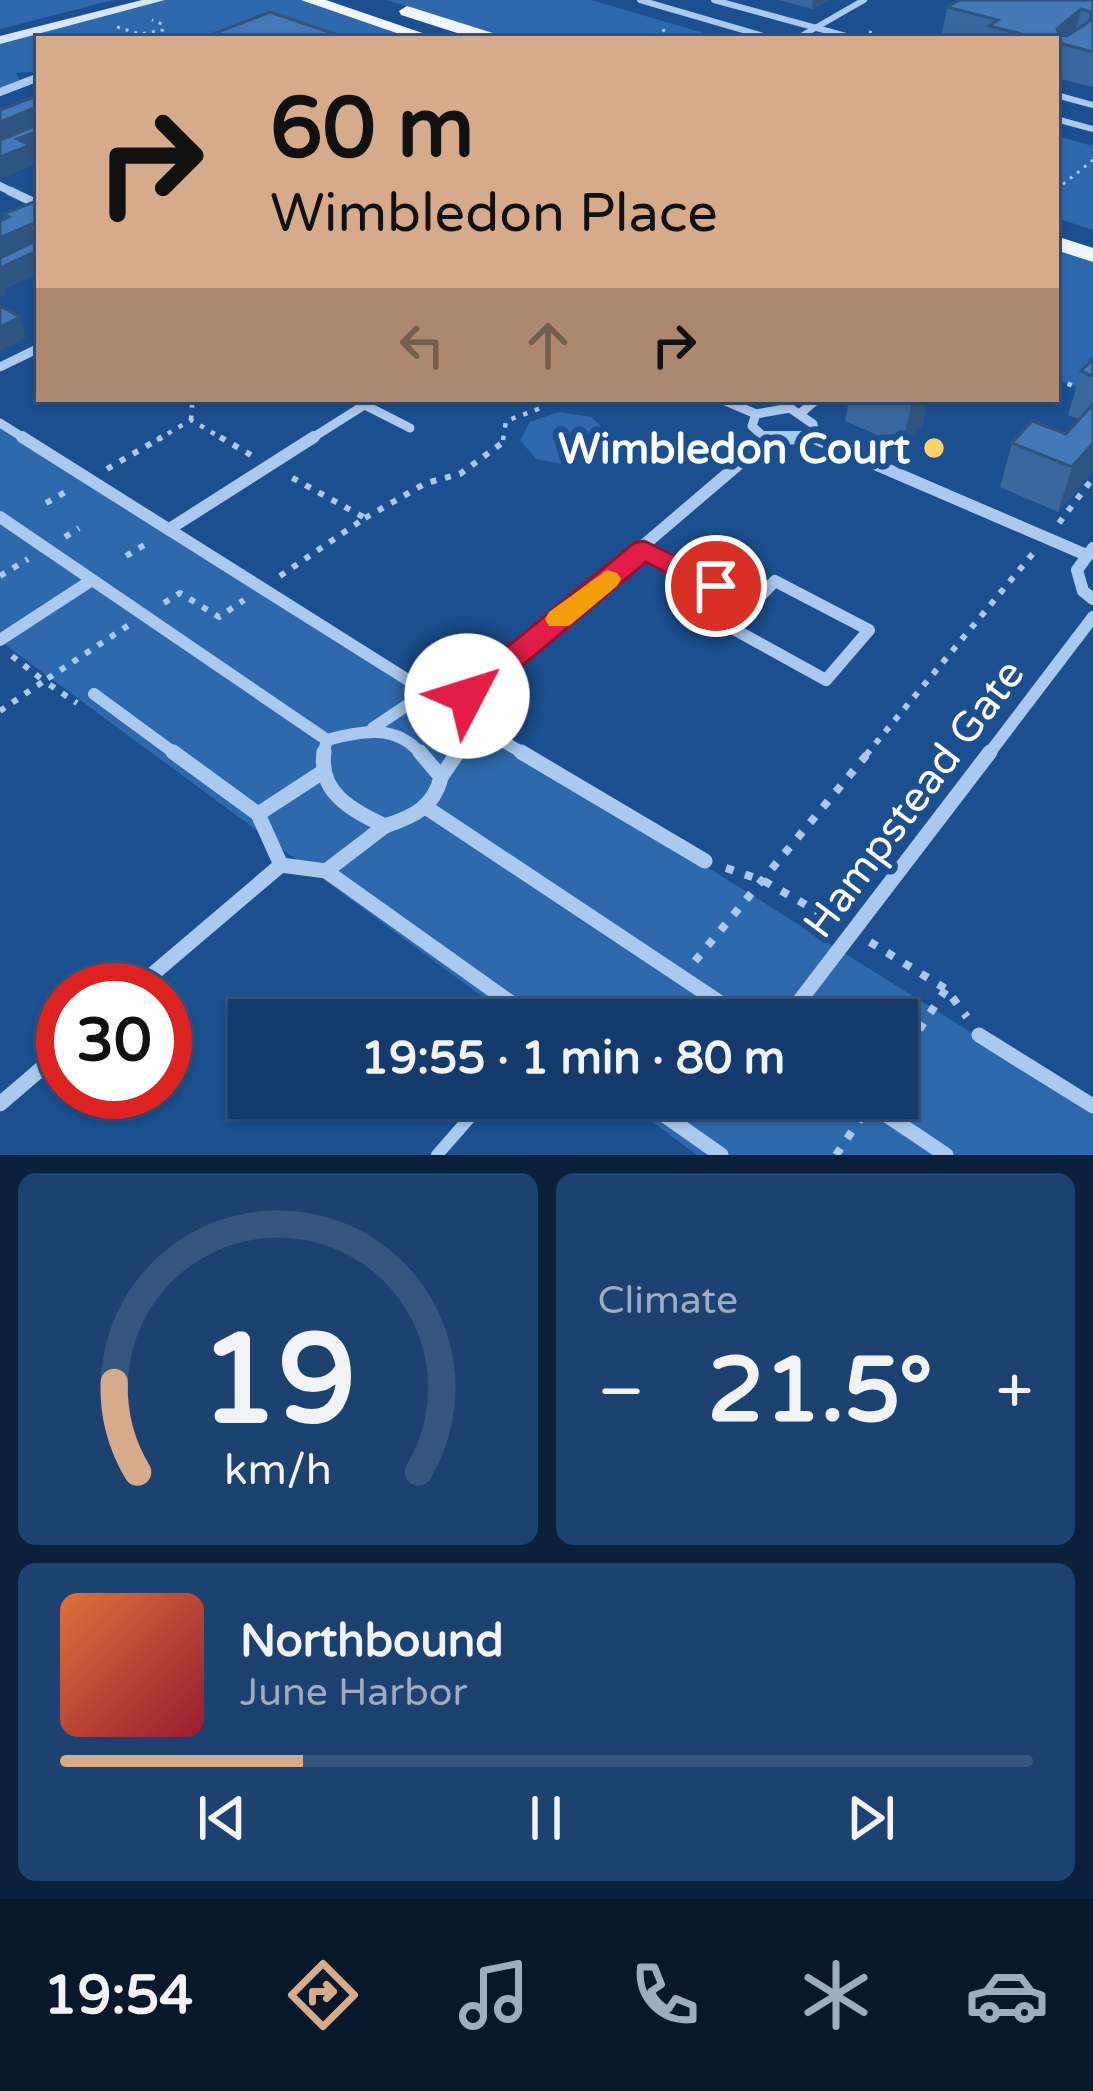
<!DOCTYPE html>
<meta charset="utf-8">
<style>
body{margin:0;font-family:"Varela Round",sans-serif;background:#1d4271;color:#f1f3f6;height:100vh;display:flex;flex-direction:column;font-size:45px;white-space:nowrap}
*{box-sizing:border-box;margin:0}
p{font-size:39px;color:#9dadc1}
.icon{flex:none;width:66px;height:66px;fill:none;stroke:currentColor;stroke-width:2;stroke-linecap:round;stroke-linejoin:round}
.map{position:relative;height:1155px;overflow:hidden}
.panel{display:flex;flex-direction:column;gap:18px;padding:18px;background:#0b203b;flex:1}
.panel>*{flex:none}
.guide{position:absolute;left:36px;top:36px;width:1023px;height:366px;border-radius:0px;box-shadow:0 3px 9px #0004,0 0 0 3px #33557e;background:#d6ab8b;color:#111;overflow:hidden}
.speed{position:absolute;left:36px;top:963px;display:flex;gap:24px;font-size:60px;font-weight:700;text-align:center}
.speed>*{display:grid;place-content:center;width:156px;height:156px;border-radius:50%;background:#143b6b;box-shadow:0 3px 9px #0004,0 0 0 3px #33557e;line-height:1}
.speed .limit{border:18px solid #d22;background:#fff;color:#111}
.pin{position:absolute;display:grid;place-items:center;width:102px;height:102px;color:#fff;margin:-51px;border:6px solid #fff;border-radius:50%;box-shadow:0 3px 12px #0007}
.me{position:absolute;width:132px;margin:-66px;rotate:50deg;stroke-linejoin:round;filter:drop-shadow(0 0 9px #0008)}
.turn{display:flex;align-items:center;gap:42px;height:252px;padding:0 36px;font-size:54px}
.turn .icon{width:156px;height:156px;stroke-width:2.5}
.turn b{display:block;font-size:84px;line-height:102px}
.lanes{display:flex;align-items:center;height:114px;padding:0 36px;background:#0003;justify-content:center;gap:60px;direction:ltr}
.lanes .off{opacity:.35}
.big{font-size:90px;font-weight:800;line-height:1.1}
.panel .card{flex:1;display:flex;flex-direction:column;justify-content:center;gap:18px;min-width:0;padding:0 42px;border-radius:18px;background:#1d4271}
.panel .dial{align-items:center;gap:0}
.dial svg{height:312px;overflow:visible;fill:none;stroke:#33557e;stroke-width:7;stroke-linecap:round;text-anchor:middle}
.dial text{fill:#f1f3f6;stroke:none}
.song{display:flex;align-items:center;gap:36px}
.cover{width:144px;height:144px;border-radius:18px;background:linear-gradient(135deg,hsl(20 70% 55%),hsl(350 70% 35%))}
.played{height:12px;border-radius:6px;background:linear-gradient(90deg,#d6ab8b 25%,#33557e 25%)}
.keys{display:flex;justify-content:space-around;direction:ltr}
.heat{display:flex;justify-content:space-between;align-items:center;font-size:66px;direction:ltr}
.panel .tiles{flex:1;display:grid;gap:18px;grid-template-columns:1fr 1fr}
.card:last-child{grid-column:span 2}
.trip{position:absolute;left:228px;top:999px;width:690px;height:120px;border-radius:0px;background:#143b6b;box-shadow:0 3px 9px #0004,0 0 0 3px #33557e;font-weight:800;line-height:120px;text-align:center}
.menu{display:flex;height:192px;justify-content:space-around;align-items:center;background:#08182b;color:#9dadc1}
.menu .icon{width:84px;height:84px}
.menu .on{color:#d6ab8b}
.menu b{font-size:54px;color:#f1f3f6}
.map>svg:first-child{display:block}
.green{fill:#2e69ad}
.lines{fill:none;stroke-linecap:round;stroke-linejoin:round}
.path-far3{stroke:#a9c9ee;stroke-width:3;stroke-dasharray:3 6;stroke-linecap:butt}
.path-far2{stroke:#a9c9ee;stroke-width:4.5;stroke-dasharray:4.5 8;stroke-linecap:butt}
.path-far1{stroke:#a9c9ee;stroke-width:6;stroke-dasharray:6 9;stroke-linecap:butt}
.path{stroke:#a9c9ee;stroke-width:8;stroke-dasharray:8 12;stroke-linecap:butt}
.lane-far1{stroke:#a9c9ee;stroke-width:6}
.lane{stroke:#a9c9ee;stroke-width:12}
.street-far3{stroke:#a9c9ee;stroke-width:8}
.street-far2{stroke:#a9c9ee;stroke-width:9}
.street-far1{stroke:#a9c9ee;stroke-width:12}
.street{stroke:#a9c9ee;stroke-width:15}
.secondary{fill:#d6e6fa;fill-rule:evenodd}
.primary{fill:#f0f6ff;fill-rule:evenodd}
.wall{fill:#3a679d}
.shaded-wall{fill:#305480}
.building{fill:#4478b7;stroke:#305480;stroke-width:3;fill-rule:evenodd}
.route{fill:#e11d48;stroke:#92132f;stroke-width:3}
.slow{fill:#f59e0b}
.poi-dot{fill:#ffd166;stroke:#1b4f8f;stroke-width:4.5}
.labels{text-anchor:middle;stroke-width:12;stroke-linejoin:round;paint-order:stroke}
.poi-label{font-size:42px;font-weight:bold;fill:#fff;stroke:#1b4f8f;text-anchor:end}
.street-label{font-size:42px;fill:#fff;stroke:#1b4f8f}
</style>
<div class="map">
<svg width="1093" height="1155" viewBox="0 0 1093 1155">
<rect width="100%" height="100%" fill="#1b4f8f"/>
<g class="green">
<polygon points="0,0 113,0 0,29"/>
<polygon points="158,0 309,0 431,39 39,39 39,71 16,73 20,81 0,89 0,40"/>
<polygon points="387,0 591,0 724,39 507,39"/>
<polygon points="1056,136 1093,146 1093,230 1056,218"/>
<polygon points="1056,243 1093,255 1093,394 1056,379"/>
<polygon points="559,412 591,417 609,434 602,454 571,466 536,459 520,440 530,422"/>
<polygon points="0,424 1093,1109 1093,1155 697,1155 620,1098 897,1098 897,1020 514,1020 0,641"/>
</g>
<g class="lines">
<g class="path-far3">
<polyline points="117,27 140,34 163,30 162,24 152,20"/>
<polyline points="869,32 894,39"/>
<polyline points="646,39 669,28"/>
<polyline points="1056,190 1093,160"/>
</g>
<g class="path-far2">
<polyline points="1056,379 1093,394"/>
<polyline points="191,420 192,405 211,399"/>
<polyline points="157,440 191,420 225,440"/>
<polyline points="503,440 506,421 541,408 539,399"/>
</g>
<g class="path-far1">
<polyline points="220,437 251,455"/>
<polyline points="107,469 162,437"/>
<polyline points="46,503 69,490"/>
<polyline points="365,518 426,483 460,474 502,443 503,437"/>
<polyline points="1059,523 1093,478"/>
<polyline points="65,537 79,528"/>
<polyline points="126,556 149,542"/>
<polyline points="0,576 28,559"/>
<polyline points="280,576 365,518 289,476"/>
<polyline points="164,603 180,593 219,617 244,600"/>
<polyline points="12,656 44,681 129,625"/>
<polyline points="0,711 44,681 77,703"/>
<polyline points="866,755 1035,551"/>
</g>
<g class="path">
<polyline points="726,868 764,881 838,923"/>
<polyline points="870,942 946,989 967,1017"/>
<polyline points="695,961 869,752"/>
<polyline points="643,1020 666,994"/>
<polyline points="897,1063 946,989"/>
<polyline points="836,1155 861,1118"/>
</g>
<g class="lane-far1">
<polyline points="640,0 774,39"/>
<polyline points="714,0 857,39"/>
<polyline points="796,39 864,0"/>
<polyline points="1056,95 1093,105"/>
<polyline points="1056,119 1093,129"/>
</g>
<polyline class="lane" points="437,1155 487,1098"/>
<g class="street-far3">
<polyline points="0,92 39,77"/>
<polyline points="0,186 16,194"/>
</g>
<g class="street-far2">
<polyline points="10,191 39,205"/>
<polyline points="0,367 39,348"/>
<polyline points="353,399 410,428"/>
<polyline points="721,399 756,414"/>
<polygon points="790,408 813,424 814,430 803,440 767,440 752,426 756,414"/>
<polyline points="802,412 817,399"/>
<polyline points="0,423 27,440"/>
<polyline points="810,436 819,440"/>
<polyline points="309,440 374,399"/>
</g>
<g class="street-far1">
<polyline points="22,437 427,692"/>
<polyline points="764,437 806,437"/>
<polyline points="812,437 1084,554"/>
<polyline points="0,517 327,740"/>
<polyline points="171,528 314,437"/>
<polyline points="1093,548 1077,570 1083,591 1093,599"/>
<polyline points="644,549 751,605"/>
<polygon points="775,581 869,630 826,680 730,627"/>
<polyline points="0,640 92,580"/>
<polyline points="94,694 177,755"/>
<polyline points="467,696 767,440"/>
<polyline points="476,725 526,755"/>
<polyline points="373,728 427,692 467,696 476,725 456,755"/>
<path d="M323,755L327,740C361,731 396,723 422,755"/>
<polyline points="988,755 1093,617"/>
</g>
<g class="street">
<polyline points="173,752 258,814 281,865"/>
<path d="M324,752C318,793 352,810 385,826C413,817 434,807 441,777L420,752"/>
<polyline points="521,752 705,861"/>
<polyline points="441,777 458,752"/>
<polyline points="427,808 746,1020"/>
<polyline points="258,814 321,773"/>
<polyline points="281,865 326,871 535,1020"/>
<polyline points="326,871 385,826"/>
<polyline points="134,990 281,865"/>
<polyline points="785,1020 990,752"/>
<polyline points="979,1035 1093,1106"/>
<polyline points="640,1098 721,1155"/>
<polyline points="861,1098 946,1155"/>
<polyline points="0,1104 63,1050"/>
</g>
<polygon class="secondary" points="142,0 165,0 0,44 0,36"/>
<g class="primary">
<polygon points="301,0 326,0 440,39 414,39"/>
<polygon points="407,6 499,35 502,39 476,39 401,15 399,11"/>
<polygon points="1056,236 1093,248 1093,262 1056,250"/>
</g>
</g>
<g class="wall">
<polygon points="779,0 829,0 812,9"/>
<polygon points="1093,0 1093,87 1056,78 1056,39 941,39 947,7"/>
<polygon points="39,95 39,151 32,154 35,164 0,179 0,110"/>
<polygon points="39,200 39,273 4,289 5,294 0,296 0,221 4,219 3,214"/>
<polygon points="1093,359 1093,471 1058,512 1000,487 1012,443 1066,434 1079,419 1068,415 1081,371"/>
<polygon points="849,399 928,399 922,426 902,446 845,421"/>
</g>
<g class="shaded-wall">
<polygon points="813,0 829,0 812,9"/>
<polygon points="1081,9 1073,41 1068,45 1057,29"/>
<polygon points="32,109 37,128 0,143 0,122"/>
<polygon points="39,131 39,151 32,154 35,164 0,179 0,157 17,139"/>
<polygon points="31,224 36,244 0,261 0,238"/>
<polygon points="39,250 39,273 4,289 5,294 0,296 0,268"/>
<polygon points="20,317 26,338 0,351 0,327"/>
<polygon points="915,399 928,399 922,426 902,446 912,402"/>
<polygon points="1093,443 1093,471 1058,512 1072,467"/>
</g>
<g class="building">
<path d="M959,0H1093V52L1056,42V39H1042L989,26L998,20L947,7ZM1081,9L1091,12L1090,21L1067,36L1060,35L1057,29Z"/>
<polygon points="270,12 350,39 200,39"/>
<polygon points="39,95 39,113 32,109 0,122 0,110"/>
<polygon points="39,122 39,131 17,139 30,145 0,157 0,140 37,125"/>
<polygon points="39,200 39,227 31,224 0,238 0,221 9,217 3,214"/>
<polygon points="39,238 39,250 0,268 0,258 38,240"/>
<polygon points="0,306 20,317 0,327"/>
<polygon points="1093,359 1093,376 1081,371"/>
<polygon points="1093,404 1093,443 1072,467 1012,443 1032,421 1066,434"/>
</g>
<polygon class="route" points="644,541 725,580 729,586 716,596 706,593 646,562 478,703 457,703 452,696 457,688 634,543"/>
<polygon class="slow" points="607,570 617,573 621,579 617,586 569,626 549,626 545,619 549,612"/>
<circle class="poi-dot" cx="934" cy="448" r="12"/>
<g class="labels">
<g class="poi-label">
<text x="910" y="463">Wimbledon Court</text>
</g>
<g class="street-label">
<text transform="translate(913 798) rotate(-53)" y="15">Hampstead Gate</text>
</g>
</g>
</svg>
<div class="speed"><div class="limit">30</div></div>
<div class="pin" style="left:716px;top:586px;background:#d93025"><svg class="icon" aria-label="arrive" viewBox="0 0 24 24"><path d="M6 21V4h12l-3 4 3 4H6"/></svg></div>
<svg class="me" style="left:467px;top:696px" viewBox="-20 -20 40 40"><circle r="19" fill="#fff"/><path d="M0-13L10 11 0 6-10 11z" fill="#e11d48"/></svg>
<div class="trip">19:55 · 1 min · 80 m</div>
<div class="guide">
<div class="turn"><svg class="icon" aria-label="right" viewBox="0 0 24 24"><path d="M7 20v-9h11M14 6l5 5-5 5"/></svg><div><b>60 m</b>Wimbledon Place</div></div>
<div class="lanes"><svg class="icon off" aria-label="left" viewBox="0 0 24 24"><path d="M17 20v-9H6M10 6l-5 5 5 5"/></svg><svg class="icon off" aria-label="ahead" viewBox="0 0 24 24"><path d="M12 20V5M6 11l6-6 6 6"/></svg><svg class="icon" aria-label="right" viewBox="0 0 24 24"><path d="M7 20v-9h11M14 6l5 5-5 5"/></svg></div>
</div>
</div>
<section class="panel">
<div class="tiles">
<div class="card dial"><svg viewBox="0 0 100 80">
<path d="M14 69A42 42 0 1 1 86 69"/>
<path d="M14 69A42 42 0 0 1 8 46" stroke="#d6ab8b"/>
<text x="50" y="56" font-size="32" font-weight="700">19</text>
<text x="50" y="72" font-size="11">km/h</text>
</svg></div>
<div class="card"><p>Climate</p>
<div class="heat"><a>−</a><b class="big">21.5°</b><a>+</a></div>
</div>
<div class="card">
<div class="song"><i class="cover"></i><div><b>Northbound</b><p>June Harbor</p></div></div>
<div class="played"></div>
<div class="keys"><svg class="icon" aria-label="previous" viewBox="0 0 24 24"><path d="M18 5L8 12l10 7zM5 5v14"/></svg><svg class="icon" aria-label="pause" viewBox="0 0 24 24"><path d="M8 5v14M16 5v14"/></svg><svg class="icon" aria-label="next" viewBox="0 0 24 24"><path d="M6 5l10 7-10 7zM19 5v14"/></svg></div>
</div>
</div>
</section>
<nav class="menu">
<b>19:54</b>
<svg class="icon on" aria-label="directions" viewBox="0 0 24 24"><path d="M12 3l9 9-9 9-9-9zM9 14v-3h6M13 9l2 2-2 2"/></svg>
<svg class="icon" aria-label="music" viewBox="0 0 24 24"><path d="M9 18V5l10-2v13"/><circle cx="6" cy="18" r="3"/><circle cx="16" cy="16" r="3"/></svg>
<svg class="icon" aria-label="phone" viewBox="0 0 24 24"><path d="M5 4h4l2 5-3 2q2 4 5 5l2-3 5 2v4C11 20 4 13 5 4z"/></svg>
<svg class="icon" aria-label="climate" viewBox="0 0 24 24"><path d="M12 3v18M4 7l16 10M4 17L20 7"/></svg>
<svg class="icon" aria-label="car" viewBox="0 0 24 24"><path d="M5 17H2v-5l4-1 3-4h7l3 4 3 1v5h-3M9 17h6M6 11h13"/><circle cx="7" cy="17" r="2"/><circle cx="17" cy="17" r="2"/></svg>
</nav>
